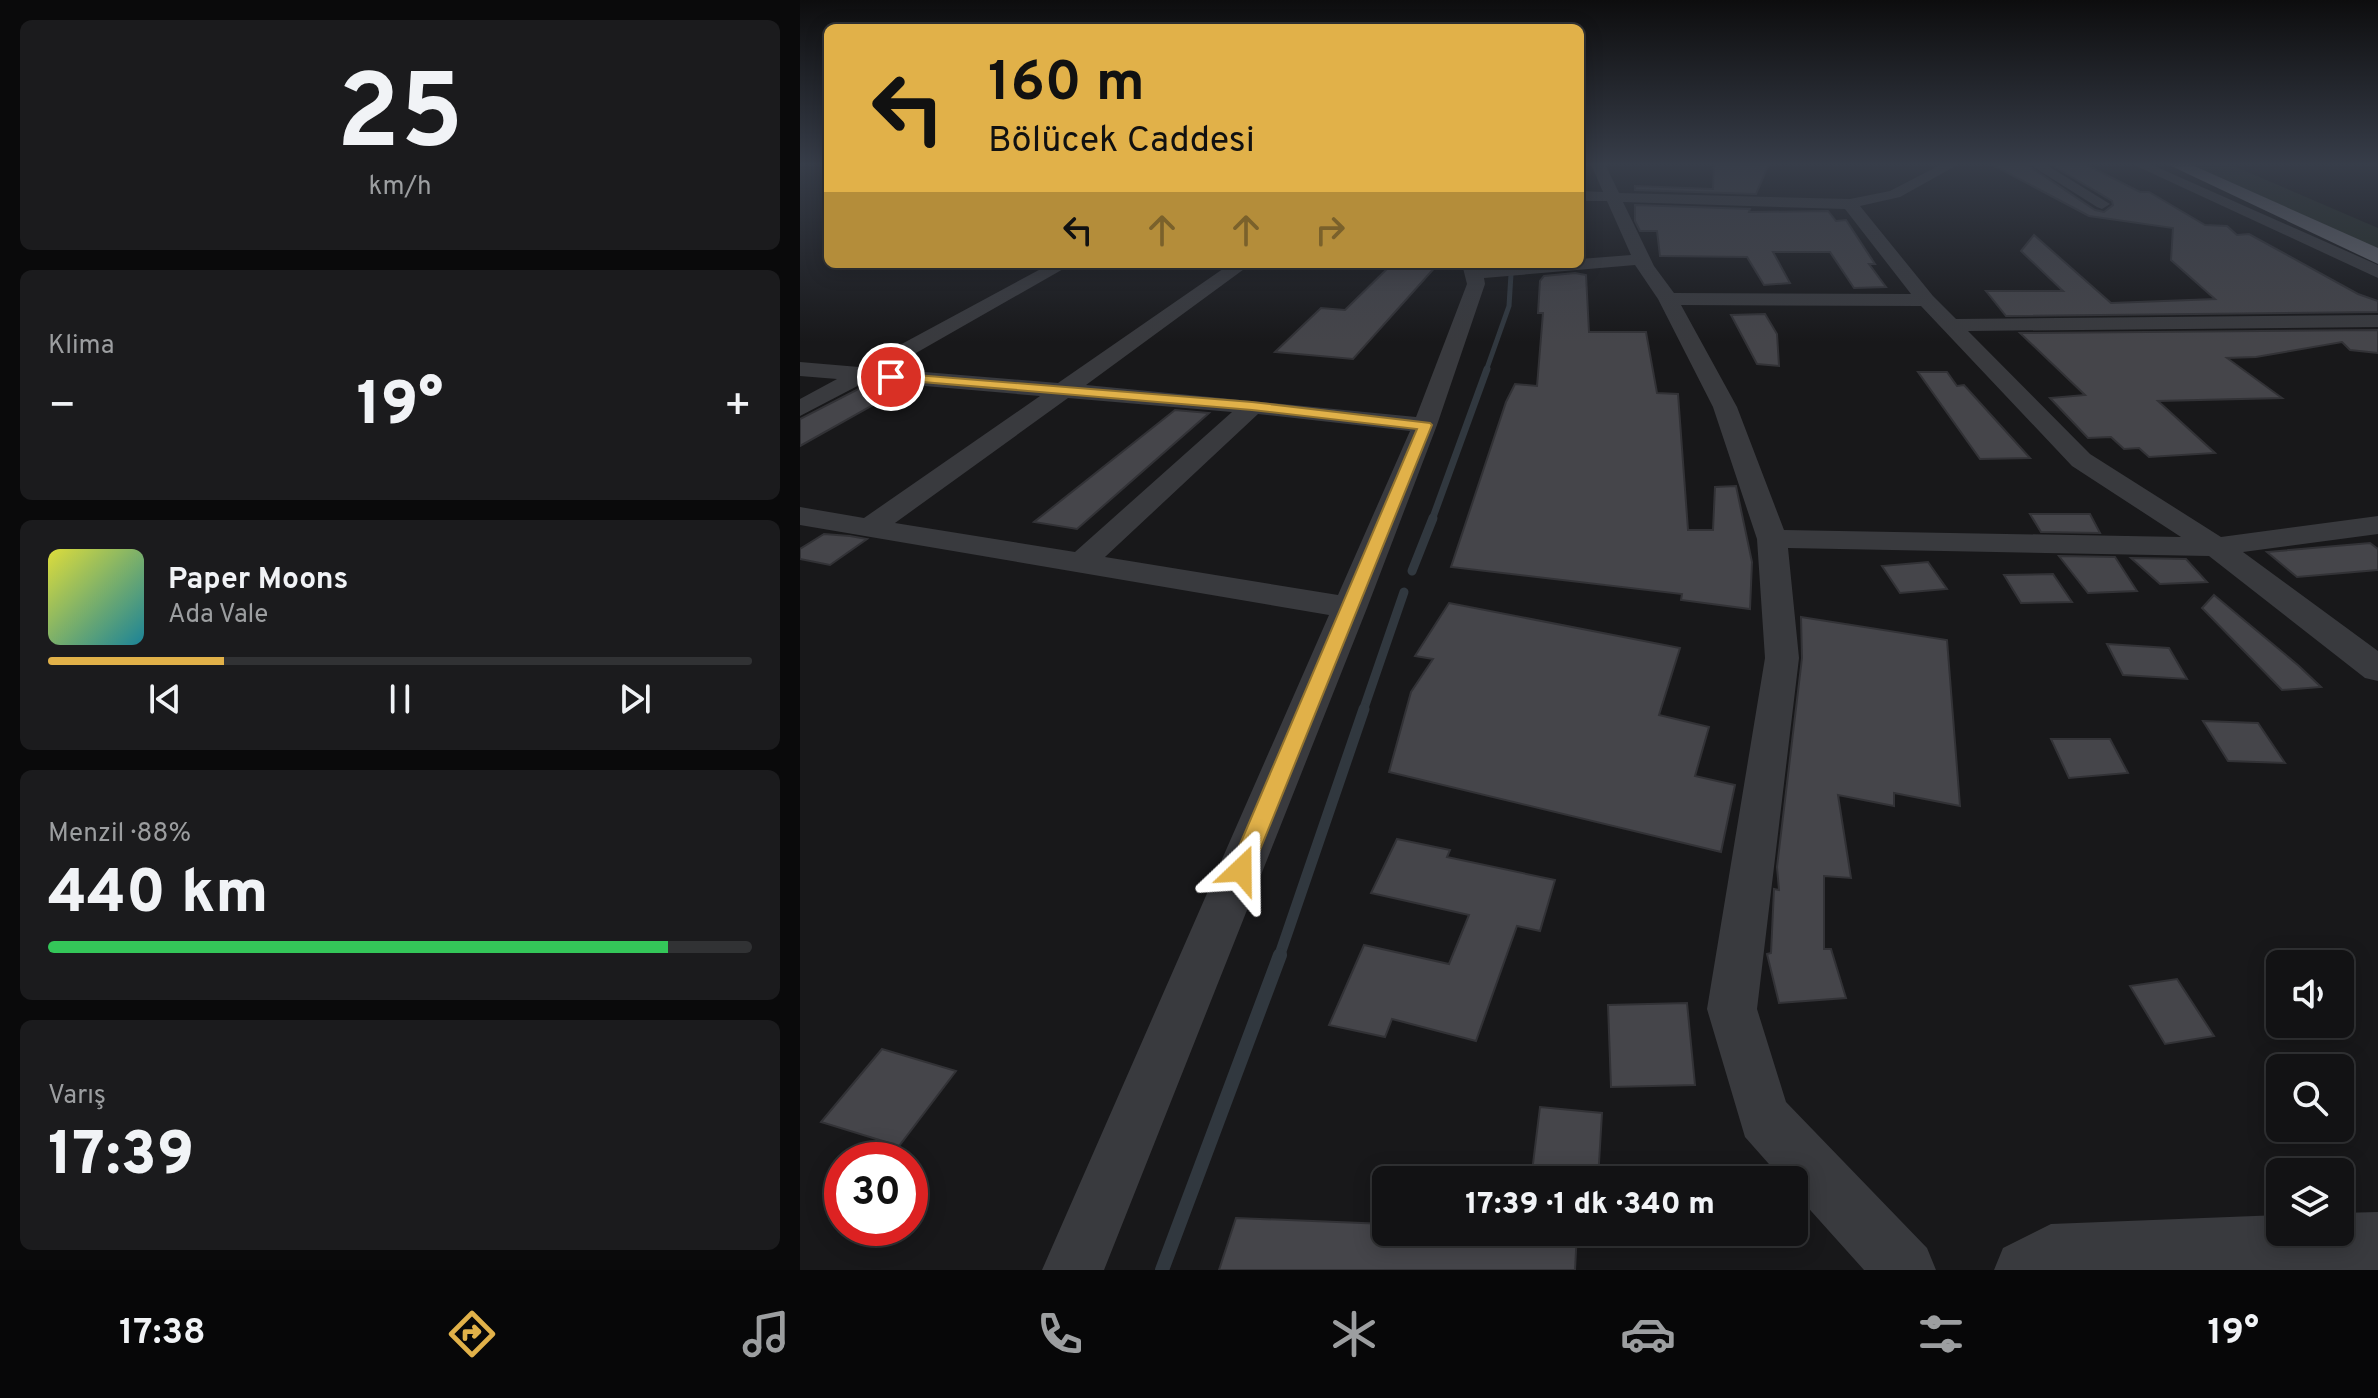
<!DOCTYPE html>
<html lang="tr">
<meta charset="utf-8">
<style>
body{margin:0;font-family:Overpass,sans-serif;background:#1b1b1d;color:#f1f3f6;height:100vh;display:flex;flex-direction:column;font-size:30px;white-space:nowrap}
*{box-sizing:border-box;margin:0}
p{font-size:26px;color:#9c9ea0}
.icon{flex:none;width:44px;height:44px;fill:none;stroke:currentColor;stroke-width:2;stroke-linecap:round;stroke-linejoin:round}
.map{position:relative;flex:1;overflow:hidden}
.side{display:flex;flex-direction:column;gap:20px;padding:20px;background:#0a0a0b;width:800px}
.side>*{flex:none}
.banner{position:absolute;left:24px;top:24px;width:760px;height:244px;border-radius:12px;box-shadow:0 4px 20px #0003,0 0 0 2px #313234;background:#e1b149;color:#111;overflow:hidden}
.tools{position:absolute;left:1466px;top:950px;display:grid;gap:16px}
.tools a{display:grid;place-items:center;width:88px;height:88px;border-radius:12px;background:#121214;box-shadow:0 4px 20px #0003,0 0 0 2px #313234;font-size:40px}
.speed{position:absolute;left:24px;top:1142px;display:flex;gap:16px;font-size:40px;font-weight:700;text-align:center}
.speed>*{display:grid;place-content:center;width:104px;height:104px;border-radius:50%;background:#121214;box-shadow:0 4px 20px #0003,0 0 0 2px #313234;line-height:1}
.speed .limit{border:12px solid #d22;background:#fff;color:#111}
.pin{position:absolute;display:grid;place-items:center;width:68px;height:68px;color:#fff;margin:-34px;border:4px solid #fff;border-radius:50%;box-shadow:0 2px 8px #0007}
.me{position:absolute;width:88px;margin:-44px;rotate:23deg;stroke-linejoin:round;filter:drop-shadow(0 0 6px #0008)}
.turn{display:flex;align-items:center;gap:28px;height:168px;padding:0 32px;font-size:36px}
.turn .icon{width:104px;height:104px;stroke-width:2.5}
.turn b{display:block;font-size:56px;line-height:68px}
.lanes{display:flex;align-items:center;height:76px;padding:0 32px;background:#0003;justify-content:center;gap:40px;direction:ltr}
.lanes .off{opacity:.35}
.big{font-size:60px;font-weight:800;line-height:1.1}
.side .card{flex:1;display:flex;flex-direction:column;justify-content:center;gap:12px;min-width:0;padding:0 28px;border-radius:12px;background:#1b1b1d}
.side .dial{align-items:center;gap:0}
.dial b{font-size:104px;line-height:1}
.song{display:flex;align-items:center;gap:24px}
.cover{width:96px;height:96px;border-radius:12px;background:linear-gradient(135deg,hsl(60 70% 55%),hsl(190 70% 35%))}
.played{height:8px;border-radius:4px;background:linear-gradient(90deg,#e1b149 25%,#313234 25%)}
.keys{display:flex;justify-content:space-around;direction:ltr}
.heat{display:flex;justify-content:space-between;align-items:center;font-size:44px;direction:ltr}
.charge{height:12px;border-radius:6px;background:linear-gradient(90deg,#34c759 88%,#313234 0)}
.trip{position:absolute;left:572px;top:1166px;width:436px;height:80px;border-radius:12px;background:#121214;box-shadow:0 4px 20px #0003,0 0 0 2px #313234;font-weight:800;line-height:80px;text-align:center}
.dock{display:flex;height:128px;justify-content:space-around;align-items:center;background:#070708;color:#9c9ea0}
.dock .icon{width:56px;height:56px}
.dock .current{color:#e1b149}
.dock b{font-size:36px;color:#f1f3f6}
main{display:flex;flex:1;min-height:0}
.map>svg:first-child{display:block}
.green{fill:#242c25}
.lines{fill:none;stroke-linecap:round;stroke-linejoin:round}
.stream-far4{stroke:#31383f;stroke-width:5}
.stream-far3{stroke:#31383f;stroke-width:7}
.stream-far2{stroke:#31383f;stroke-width:9}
.stream-far1{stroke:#31383f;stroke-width:11}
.stream{stroke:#31383f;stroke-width:14}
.building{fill:#45454a;stroke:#323236;stroke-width:2}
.street{fill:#393a3e;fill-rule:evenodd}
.highway{fill:#66686f;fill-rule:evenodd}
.route{fill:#e1b149;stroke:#92732f;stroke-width:2}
</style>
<main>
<section class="side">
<div class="card dial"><b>25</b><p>km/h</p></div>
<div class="card"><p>Klima</p>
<div class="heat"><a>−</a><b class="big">19°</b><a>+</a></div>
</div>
<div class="card">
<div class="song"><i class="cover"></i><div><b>Paper Moons</b><p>Ada Vale</p></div></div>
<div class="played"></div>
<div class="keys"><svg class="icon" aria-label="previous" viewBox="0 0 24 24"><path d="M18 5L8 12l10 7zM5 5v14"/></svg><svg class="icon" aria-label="pause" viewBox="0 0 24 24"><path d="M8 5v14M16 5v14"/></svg><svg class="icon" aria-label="next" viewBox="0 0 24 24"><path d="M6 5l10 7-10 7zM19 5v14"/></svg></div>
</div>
<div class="card"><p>Menzil · 88%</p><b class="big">440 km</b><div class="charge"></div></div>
<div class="card"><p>Varış</p><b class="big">17:39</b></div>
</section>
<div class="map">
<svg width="1578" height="1270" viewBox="0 0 1578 1270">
<rect width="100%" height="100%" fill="#18181a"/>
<polygon class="green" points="1390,164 1429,164 1578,228 1578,249"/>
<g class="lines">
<polyline class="stream-far4" points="686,371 709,306 711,274"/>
<polyline class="stream-far3" points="632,520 687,369"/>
<g class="stream-far2">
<polyline points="612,571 633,518"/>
<polyline points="563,711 604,592"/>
</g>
<polyline class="stream-far1" points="479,957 564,709"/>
<polyline class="stream" points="362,1270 480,955"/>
</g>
<g class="building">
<polygon points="914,164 969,164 956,194 835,190 835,186 913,189"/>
<polygon points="1191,164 1226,164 1295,210 1304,212 1313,205 1312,201 1250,164 1285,164 1340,192 1349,192 1405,225 1427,226 1437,235 1449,234 1558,294 1578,301 1578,312 1206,316 1186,291 1263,291 1221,251 1234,235 1311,303 1415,299 1371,260 1373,228 1289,216"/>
<polygon points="835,205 950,209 949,212 1028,211 1036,221 1046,220 1075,264 1069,264 1086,287 1054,288 1030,252 973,252 990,283 964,285 947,257 860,256 857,231 840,231 835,221"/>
<polygon points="592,264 638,264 553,359 475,352 521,308 545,310"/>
<polygon points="775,273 786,275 789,332 846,332 857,393 878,394 888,530 913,530 915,487 936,486 952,562 950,609 881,600 882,594 651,567 706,402 715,384 737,386 743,313 738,313 740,281 744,276"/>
<polygon points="965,314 977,334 979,366 957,364 931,315"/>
<polygon points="1578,330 1578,353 1550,350 1542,342 1456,357 1427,358 1482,398 1358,401 1415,453 1349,457 1339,448 1324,449 1311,437 1288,438 1250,398 1285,395 1220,333"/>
<polygon points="1118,372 1147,372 1157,386 1164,385 1230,458 1180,459"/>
<polygon points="68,384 105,387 0,446 0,419"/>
<polygon points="375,410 409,413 277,529 234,522"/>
<polygon points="1230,514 1290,514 1300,533 1241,532"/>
<polygon points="24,534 50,536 67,539 30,565 0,559 0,549"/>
<polygon points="1570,543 1578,549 1578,570 1497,577 1467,552"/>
<polygon points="1259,556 1315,557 1337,591 1288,593"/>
<polygon points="1331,558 1386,559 1407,582 1360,584"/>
<polygon points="1128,562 1147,589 1100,593 1082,566"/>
<polygon points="1253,574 1272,602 1221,603 1204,575"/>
<polygon points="1414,595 1499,666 1521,687 1482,690 1402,608"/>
<polygon points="649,603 880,648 859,715 909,727 895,776 935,785 921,852 589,772 611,692 633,659 615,656"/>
<polygon points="1001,617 1147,640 1160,806 1094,793 1094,806 1038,795 1051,878 1024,876 1024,949 1031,949 1046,998 979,1003 967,954 971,953 974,889 979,890 977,867 1002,658"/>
<polygon points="1307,644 1369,648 1387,679 1323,675"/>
<polygon points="1403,721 1458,723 1485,763 1428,761"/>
<polygon points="1251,739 1310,739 1328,773 1269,778"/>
<polygon points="597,839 650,850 647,857 755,880 740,931 717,926 676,1041 592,1019 585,1037 529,1025 564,945 649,964 669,915 571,893"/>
<polygon points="1377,979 1414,1036 1365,1044 1330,986"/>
<polygon points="887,1003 895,1085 811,1087 808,1005"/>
<polygon points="82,1049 156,1071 99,1146 21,1122"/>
<polygon points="740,1107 802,1113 798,1180 731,1180"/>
<polygon points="436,1218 586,1224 586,1232 777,1232 775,1270 419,1270"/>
</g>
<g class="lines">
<g class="street">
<path d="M791,164H805L819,193L1050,199L1090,191L1142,164H1159L1100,197L1060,206L1133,296L1156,319L1578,315V327L1168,331L1290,454L1421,537L1578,516V534L1443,552L1578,651V681L1565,678L1409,556L988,548L999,658L957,1009L986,1102L1127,1248L1136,1270H1064L994,1192V1180H983L945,1137L907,1009L965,658L957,539L913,407L858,299L835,265L684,278L685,284L637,425L567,608L304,1270H242L529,615L0,525V507L64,518L240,396L67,381L0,416V399L37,379L0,376V362L59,367L250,264H272L88,369L258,383L430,264H451L286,385L616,417L667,284L662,264H680L681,267L780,264V259L831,255L807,201H780V191L803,192ZM823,202L1045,209L1111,294L874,293L854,266ZM881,305L1121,306L1272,466L1381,537L984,530L937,407ZM268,398L432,412L275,552L95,523ZM458,414L610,431L538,595L305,557Z"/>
<polygon points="1229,164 1245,164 1310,204 1302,209 1297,207"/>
<polygon points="1332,164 1350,164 1578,265 1578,278"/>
<polygon points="1578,1212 1578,1270 1194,1270 1203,1248 1251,1224 1480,1215 1480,1232 1540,1232 1540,1213"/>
</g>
<polygon class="highway" points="1367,164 1390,164 1578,248 1578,264"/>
</g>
<linearGradient id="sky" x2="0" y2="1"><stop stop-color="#0d0d0e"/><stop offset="0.48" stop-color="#373d49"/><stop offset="1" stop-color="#373d49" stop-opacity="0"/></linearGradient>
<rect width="1578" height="342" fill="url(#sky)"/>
<polygon class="route" points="91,373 452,402 630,423 632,425 449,877 441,880 433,877 429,870 617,429 452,410 87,379 85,377"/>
</svg>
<div class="tools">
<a><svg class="icon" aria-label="sound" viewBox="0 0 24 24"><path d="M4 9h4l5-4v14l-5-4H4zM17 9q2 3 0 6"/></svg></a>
<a><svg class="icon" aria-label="search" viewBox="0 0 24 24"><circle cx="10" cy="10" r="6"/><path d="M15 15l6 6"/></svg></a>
<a><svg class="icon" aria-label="layers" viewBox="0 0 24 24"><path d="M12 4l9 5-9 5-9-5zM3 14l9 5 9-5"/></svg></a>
</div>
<div class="speed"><div class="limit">30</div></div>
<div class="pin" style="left:91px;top:377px;background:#d93025"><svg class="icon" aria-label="arrive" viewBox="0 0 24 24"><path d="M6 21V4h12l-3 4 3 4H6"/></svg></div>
<svg class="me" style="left:441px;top:870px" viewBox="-20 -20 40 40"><path d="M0-17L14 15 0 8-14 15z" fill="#e1b149" stroke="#fff" stroke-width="4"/></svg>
<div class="trip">17:39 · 1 dk · 340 m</div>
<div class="banner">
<div class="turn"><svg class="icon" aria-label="left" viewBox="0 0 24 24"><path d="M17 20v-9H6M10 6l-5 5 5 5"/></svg><div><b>160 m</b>Bölücek Caddesi</div></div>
<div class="lanes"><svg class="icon" aria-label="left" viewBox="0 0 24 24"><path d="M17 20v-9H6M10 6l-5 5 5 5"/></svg><svg class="icon off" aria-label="ahead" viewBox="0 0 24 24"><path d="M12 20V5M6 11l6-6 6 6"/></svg><svg class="icon off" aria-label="ahead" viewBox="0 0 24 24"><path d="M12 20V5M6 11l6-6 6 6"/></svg><svg class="icon off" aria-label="right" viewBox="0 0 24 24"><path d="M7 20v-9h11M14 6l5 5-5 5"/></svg></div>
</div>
</div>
</main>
<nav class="dock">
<b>17:38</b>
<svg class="icon current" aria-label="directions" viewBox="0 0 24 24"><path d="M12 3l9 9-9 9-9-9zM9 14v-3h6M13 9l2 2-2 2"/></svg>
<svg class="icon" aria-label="music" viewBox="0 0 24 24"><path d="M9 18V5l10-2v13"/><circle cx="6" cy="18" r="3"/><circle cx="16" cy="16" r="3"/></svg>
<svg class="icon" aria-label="phone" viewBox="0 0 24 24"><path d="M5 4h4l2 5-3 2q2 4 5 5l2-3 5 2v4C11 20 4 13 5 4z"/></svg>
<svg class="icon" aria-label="climate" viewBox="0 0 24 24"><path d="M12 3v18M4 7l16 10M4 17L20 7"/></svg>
<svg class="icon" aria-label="car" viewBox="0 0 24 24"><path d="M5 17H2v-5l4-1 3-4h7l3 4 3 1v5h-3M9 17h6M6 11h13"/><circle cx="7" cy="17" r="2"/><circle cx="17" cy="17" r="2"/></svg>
<svg class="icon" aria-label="filters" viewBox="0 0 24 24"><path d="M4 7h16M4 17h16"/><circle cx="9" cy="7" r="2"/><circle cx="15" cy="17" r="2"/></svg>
<b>19°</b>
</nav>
